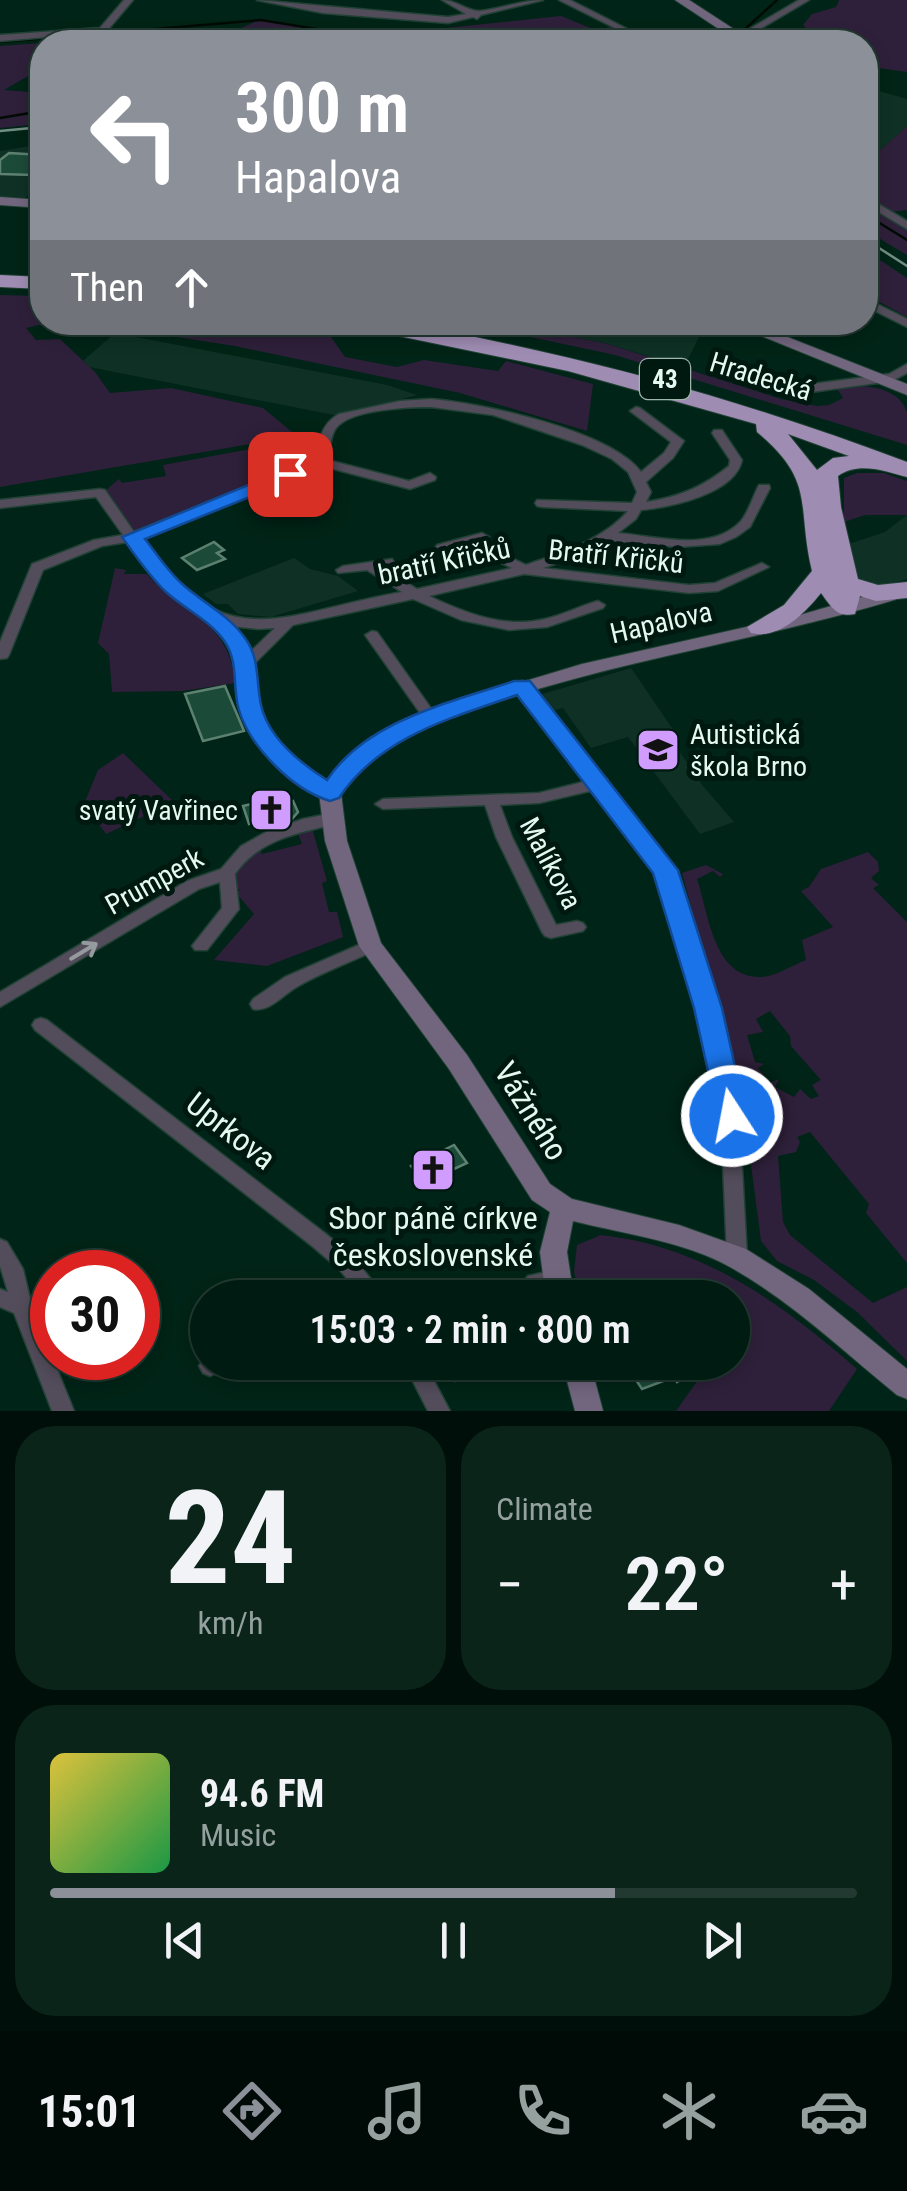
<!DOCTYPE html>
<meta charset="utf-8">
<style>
body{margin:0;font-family:"Roboto Condensed",sans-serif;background:#0a241a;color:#f1f3f6;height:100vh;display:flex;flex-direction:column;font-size:38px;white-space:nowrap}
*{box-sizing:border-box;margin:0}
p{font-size:32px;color:#95a19f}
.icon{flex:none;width:55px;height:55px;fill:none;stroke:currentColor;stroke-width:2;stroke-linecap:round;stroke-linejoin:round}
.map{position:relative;height:1411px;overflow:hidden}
.drawer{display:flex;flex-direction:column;gap:15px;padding:15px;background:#000f09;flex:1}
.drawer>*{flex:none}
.top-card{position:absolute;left:30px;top:30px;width:848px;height:305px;border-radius:40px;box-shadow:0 5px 15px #0003,0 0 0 2px #223931;background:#8c9099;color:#fff;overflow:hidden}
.speed{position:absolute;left:30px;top:1250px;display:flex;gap:20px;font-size:50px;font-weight:700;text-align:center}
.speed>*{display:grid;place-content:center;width:130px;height:130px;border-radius:50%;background:#001b11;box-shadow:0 5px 15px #0003,0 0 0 2px #223931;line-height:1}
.speed .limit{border:15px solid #d22;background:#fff;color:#111}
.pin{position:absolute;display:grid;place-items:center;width:85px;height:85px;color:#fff;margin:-42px;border-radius:20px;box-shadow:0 5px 15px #0006}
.me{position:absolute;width:110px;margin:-55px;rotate:349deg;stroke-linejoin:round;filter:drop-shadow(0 0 8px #0008)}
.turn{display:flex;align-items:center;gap:35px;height:210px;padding:0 40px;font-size:45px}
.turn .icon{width:130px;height:130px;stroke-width:2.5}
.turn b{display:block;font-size:70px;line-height:85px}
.then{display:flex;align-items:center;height:95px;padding:0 40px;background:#0003;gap:20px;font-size:38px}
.big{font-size:75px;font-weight:600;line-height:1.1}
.drawer .widget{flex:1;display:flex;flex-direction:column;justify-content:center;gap:15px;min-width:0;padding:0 35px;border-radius:40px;background:#0a241a}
.drawer .dial{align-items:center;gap:0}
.dial b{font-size:130px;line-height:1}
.song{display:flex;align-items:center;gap:30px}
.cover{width:120px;height:120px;border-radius:15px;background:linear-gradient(135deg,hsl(50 70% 55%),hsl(140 70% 35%))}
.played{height:10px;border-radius:5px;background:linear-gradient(90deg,#8c9099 70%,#223931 70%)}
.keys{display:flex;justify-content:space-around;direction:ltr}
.heat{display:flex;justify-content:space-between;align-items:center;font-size:55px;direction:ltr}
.drawer .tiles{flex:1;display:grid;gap:15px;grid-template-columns:1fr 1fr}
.widget:last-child{grid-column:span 2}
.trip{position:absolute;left:190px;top:1280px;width:560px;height:100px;border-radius:50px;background:#001b11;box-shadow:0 5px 15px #0003,0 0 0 2px #223931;font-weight:600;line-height:100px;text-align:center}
.tabs{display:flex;height:160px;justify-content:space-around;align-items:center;background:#000b07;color:#95a19f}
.tabs .icon{width:70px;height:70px}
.tabs .current{color:#8c9099}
.tabs b{font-size:45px;color:#f1f3f6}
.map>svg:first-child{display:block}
.built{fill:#0f3125}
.green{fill:#2e203a;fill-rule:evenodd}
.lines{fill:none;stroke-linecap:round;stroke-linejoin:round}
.stream{stroke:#000b04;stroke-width:2.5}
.building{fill:#1c4a39;stroke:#5d8171;stroke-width:2.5}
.street-casing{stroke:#204235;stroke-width:3}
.secondary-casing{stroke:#204235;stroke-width:2}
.highway-casing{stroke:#204235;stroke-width:2}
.street{fill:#534c5b;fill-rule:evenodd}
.secondary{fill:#72667e;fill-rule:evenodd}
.highway{fill:#9f8cb3;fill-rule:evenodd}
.rail{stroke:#728e83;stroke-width:2.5}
.oneway{stroke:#959a9e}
.route{fill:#1a73e8;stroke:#114b97;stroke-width:2.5}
.labels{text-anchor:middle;stroke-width:10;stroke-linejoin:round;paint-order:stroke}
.shield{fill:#001910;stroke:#a0b6ad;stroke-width:2.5}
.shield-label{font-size:25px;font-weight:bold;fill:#e5f9f0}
.street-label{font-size:28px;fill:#e5f9f0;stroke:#001910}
.poi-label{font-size:28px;fill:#e5f9f0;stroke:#001910;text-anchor:start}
.near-street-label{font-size:32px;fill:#e5f9f0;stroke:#001910}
.near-poi-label{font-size:32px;fill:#e5f9f0;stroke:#001910}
</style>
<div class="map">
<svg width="907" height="1411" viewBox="0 0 907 1411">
<rect width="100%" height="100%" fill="#002417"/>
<g class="built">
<polygon points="865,87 907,99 907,126 865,164"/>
<polygon points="42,144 42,173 26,198 0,197 0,151"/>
<polygon points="508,323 706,323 692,331 700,335 684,367 608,344"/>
<polygon points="115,333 387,385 417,395 339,416 89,367 83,361"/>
<polygon points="907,515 907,579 880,587 854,579 846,545 885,532"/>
<polygon points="294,558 310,569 338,576 358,591 271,617 238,614 228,604 216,604 203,594"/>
<polygon points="631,668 674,731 667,733 703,786 734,822 700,834 628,737 591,748 563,708 551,711 539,695"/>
</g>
<g class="green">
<polygon points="839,0 907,0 907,72 865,66 865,42 798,42 815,38 803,25 812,14 836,7"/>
<polygon points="561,16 598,31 614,25 646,42 437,42 428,30"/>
<polygon points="262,19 403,42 153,42 177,33 239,29"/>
<polygon points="42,43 42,68 4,90 42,93 42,124 0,128 0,46"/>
<polygon points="907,126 907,210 890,212 865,196 865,164"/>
<polygon points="865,203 907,230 907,255 865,230"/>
<polygon points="865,250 907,278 907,317 865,294"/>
<polygon points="0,295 42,296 42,322 298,323 327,331 345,357 397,367 424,360 498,371 506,361 593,384 587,431 460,393 235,346 125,329 39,325 26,328 36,340 60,339 95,372 110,393 171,388 263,408 297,436 0,487"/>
<path d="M464,323H508L608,344L781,399L817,406L829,405L843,398L836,387C860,385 897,384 907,412C907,420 907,436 907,445L615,355Z"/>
<polygon points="321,436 315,462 135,533 106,490 119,479 122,483 166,476 163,465"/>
<polygon points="857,473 884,473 907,481 907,515 865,515 844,522 844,478"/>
<path d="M115,568L126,570L124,574H147C182,616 230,619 235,683L183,691L112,692L109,654L98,643Z"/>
<polygon points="123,753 174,802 106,834 84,804 98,770"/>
<polygon points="312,828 327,881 322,883 329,912 337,912 343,937 267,966 214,960 254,914 236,893 240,890 231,884 236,869 258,846 262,854 302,844 297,831"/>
<path d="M868,852L878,862L879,871L871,878L879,885L873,888L907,922V1263L866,1213L869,1204L810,1132L797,1137L800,1142L796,1152L778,1156L783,1222L790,1235L873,1303L907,1287V1361L857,1312L814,1280L777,1261L761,1241L742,1096L682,873L706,865L723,874L720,877L713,871L697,879C709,914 713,978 761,977C774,977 793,965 806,960L802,940L833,927L801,891L809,887L821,869ZM770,1011L790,1036L791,1046L821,1080L812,1085L819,1096L811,1099L800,1089L794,1097L775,1087L779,1079L770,1083L758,1068L764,1064L755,1062L747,1035L763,1032L756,1019Z"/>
<path d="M601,1235C704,1246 782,1304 857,1369L829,1411H676L705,1370L700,1363L732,1362V1298L654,1297L644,1283L614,1297H580L574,1272L577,1245Z"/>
</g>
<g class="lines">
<g class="stream">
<polyline points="743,31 777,0"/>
<polyline points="0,42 261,20 397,42"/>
<polyline points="0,118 42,111"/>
<polyline points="865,214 907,240"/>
</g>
</g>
<g class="building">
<polygon points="9,153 42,155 42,162 33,175 0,174 0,160"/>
<polygon points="214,542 224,550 217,553 225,559 197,570 182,558"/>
<polygon points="225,686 244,731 203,741 185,694"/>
<polygon points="282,797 284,803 293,801 298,812 292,819 274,825 272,819 249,824 243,806"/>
<polygon points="454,1145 467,1163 443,1174 446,1179 427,1189 411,1166"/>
<polygon points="624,1362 701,1362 684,1371 688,1376 677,1382 674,1377 642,1389"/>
</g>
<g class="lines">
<defs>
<g id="street">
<polygon points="124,0 133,0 106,32 0,41 0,35 100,28"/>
<path d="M257,0L448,17L466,14L442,0C456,0 467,11 479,11C501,9 521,0 543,0L481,15L477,19L473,17L448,23L323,13Z"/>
<polygon points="559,0 570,0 651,41 643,42"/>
<polygon points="799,0 809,0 743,39 736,37"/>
<polygon points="865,196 907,221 907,229 865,204"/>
<polygon points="865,298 907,319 907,327 865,306"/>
<polygon points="907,364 907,373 892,381 789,395 783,391 789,387 889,374"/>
<path d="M431,399C482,403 611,431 641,472L664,453L671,442L630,411L636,407L640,408L684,441L673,458L646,482L651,492L646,502C679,497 703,487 729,466L730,460L712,433L714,430H722L742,460C735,494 671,507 641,510L636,519L618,533C655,536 712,553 741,521C749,511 753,496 759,485H769L770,488L750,527L736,537L720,544L678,547L607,541L573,558L543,568L689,585L715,583L762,563L769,567L718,591L689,593L524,574L429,596C465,613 505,629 545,619C563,615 580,606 598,601L605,605L603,608L547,627L509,630L461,620L413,599L293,625L251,667C258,737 279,753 336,789L338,793L336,797L330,798C290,784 248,742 240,699C236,678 238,658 226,639C211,618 197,616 178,601C158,584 142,563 128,542L102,546L43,570L9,655L7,658L0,659V642L32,564L94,540L123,535L96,497L0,508V500L100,489L105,490L134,532L315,460C320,440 320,425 339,414L400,401ZM431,407L493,415L582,445L612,459L628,472L637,492L632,503L537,500L535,503L537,506L542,507L628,511C603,540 562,552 526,565L479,542L489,537L482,533L437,545L435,548L442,552L465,546L512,568L417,589L381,567L392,565L394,562L392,559L343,566L336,570L338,573L367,570L402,592C278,614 227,660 139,539L322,466L410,489L435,480L436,477L430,473L409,481L328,460C330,450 330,436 336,428C351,409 409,407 431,407ZM230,626L258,629L275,628L248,654Z"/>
<polygon points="372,631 377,632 435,714 438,717 435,720 425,720 365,635"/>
<polygon points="522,681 527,683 602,778 607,779 608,785 673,870 717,1008 738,1095 747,1257 744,1263 737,1266 730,1263 727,1257 720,1095 699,1008 657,872 594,790 539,803 500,805 512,837 556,925 577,921 583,923 586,927 583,931 551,938 545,936 542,932 496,837 485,805 383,809 375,804 383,799 539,793 587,781 517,689 515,686"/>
<path d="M333,813L339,815L341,819L339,823C300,833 260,838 235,874L239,909L207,950H195L192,946L222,908L220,882L199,889L0,1007V992L187,881L221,869L241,846L268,831L303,819Z"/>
<path d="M370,940L376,942L379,946L376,950C349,963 320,973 295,988C281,997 269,1012 253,1009L250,1004L253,999L285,977Z"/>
<polygon points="41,1018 47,1020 326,1234 353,1257 386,1298 363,1298 339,1269 312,1246 35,1030 32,1025 35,1020"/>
<polygon points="0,1239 7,1242 23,1269 32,1307 74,1411 52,1411 14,1313 0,1307 0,1289 8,1292 0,1266"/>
<polygon points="555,1270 562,1273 565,1279 562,1285 540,1290 533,1298 509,1298 528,1276"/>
<polygon points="208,1357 208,1362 229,1362 226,1369 210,1376 203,1373 199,1366 203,1359"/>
<polygon points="403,1362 424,1362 450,1411 428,1411"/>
<polygon points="449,1362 472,1362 462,1378 455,1381 448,1378 444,1371"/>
</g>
<g id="secondary">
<polygon points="675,0 689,0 746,37 738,42 724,42 731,37"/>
<polygon points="0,197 42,200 42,208 0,205"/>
<polygon points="727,322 749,322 907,384 907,395"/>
<path d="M907,584V596C776,637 639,656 509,698C466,711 420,724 382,749C365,761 352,777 341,793L347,841L381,943L467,1055L550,1184L572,1199L679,1225L746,1249L809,1289L907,1369V1399L897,1395C843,1351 791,1301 730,1267C684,1241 624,1234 573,1221L567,1252L574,1298H546L540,1252L550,1212L532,1200L449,1069L359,946L325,841L319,793L344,760L370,738L449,704L582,664L800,615Z"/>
<polygon points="562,1362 590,1362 603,1411 575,1411"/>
</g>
<g id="highway">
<polygon points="0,275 42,277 42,289 0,287"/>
<path d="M350,322C415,322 476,337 539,351C665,379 787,417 907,462V477C885,471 858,461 838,476L841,507L858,579L878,585L907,582V598L876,601L860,596L855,614C836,618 831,606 821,593C805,613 779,640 751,633L747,627L784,605L812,571C796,505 817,482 757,432L756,424L568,371L360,328ZM788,434L849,456L833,458L817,470Z"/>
</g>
</defs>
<use href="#street" class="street-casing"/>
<use href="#secondary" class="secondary-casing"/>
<use href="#highway" class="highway-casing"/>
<use href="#street" class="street"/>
<use href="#secondary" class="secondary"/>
<use href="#highway" class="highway"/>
<g class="rail">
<polyline points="0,131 42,127"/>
<polyline points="865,239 907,266"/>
</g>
</g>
<defs><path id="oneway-shaft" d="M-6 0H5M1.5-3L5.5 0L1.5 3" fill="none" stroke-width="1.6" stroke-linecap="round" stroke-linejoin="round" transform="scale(2.5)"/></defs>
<use class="oneway" href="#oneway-shaft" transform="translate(84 951) rotate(-31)"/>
<path class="route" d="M290,468L297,470V478L145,539C156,553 167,570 180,582C201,602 227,613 245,638C260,658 256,682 261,705C268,737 300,763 327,780C367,720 450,703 514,681H530L678,870L722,1008L746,1116L742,1124L732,1128L722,1124L718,1116L694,1008L653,873L517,695C451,718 379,737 339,798L330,801C293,790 250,747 239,710C232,688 239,663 225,642C210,620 186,610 166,592C150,577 135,555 122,537Z"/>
<defs>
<symbol id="school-square" viewBox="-11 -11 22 22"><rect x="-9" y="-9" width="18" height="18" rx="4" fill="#d09dff" stroke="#001910"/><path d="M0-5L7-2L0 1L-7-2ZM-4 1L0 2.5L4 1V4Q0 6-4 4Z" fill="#111"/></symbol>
<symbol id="church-square" viewBox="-11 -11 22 22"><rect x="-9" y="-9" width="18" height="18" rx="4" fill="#d09dff" stroke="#001910"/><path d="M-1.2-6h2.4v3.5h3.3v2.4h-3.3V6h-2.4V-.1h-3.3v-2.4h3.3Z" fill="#111"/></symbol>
</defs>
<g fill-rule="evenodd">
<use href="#school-square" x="633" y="725" width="50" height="50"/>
<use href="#church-square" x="246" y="785" width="50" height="50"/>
<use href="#church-square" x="408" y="1145" width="50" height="50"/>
</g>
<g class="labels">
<rect class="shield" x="640" y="359" width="50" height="40" rx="8"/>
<g class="shield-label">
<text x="665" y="388">43</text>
</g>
<g class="street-label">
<text transform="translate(761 376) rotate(17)" y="10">Hradecká</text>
<text transform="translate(616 556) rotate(6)" y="10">Bratří Křičků</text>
<text transform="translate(444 561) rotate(-12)" y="10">bratří Křičků</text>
<text transform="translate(661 622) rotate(-13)" y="10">Hapalova</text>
<text transform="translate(551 863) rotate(62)" y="10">Malíkova</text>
<text transform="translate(154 881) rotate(-29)" y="10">Prumperk</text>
</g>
<g class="poi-label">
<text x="690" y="744">Autistická<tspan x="690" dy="32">škola Brno</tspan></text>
<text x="238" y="820" text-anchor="end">svatý Vavřinec</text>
</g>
<g class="near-street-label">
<text transform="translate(531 1111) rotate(58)" y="11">Vážného</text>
<text transform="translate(231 1131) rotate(38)" y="11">Uprkova</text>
</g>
<g class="near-poi-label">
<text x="433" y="1229">Sbor páně církve<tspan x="433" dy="37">československé</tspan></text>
</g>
</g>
</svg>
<div class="speed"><div class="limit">30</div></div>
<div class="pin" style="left:290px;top:474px;background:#d93025"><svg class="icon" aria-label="arrive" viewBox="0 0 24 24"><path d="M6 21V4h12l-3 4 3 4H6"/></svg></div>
<svg class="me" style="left:732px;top:1116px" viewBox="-20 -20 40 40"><circle r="17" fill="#1a73e8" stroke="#fff" stroke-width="3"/><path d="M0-11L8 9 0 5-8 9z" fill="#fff"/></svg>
<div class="trip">15:03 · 2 min · 800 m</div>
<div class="top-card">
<div class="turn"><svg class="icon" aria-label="left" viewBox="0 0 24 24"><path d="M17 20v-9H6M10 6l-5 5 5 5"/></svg><div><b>300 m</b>Hapalova</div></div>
<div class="then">Then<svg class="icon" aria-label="ahead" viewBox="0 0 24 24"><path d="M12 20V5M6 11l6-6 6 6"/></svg></div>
</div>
</div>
<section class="drawer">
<div class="tiles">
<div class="widget dial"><b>24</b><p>km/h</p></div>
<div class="widget"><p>Climate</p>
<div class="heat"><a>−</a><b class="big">22°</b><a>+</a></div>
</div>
<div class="widget">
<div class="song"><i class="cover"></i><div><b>94.6 FM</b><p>Music</p></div></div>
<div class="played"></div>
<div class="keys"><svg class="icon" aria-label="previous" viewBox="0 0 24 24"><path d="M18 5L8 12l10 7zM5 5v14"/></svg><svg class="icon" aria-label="pause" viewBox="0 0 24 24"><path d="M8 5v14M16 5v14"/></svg><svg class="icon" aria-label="next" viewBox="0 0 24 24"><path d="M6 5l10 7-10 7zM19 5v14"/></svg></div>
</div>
</div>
</section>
<nav class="tabs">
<b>15:01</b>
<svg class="icon current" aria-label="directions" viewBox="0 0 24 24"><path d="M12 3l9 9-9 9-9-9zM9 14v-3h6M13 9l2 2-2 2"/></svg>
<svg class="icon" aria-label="music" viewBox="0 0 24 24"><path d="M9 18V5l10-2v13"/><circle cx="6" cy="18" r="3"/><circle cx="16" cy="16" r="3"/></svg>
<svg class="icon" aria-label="phone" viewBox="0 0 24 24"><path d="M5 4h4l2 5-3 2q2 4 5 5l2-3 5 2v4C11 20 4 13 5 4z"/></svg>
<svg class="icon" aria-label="climate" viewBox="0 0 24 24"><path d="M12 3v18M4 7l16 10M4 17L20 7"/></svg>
<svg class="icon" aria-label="car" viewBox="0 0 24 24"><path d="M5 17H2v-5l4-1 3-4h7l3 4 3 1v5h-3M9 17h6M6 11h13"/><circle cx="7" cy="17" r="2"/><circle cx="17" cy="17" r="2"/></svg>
</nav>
